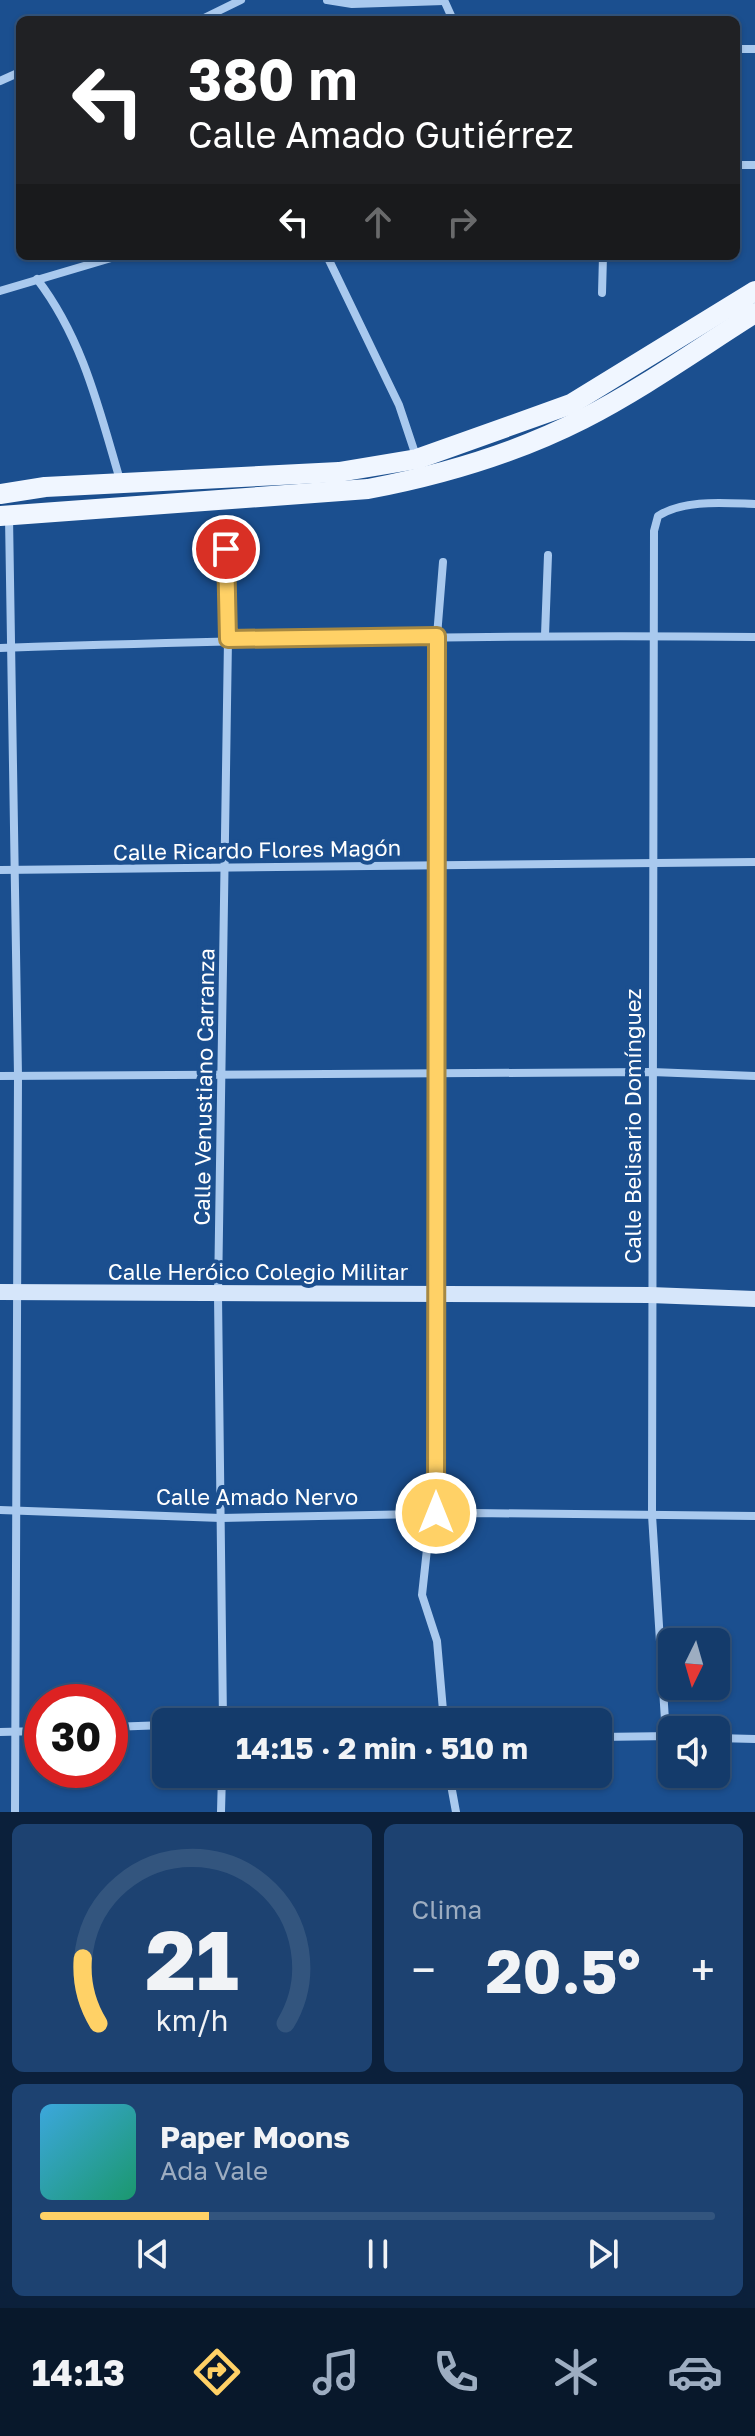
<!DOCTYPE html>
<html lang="es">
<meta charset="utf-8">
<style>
body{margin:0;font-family:"Golos Text",sans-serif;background:#1d4271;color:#f1f3f6;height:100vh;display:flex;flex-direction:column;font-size:30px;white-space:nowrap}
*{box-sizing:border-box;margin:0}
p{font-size:26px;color:#9dadc1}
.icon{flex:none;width:44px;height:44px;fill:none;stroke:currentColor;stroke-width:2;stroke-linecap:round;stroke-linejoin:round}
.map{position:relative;height:1812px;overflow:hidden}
.panel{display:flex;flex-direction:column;gap:12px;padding:12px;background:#0b203b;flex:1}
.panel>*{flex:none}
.top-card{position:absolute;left:16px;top:16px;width:724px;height:244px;border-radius:12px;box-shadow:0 2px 6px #0004,0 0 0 2px #33557e;background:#202124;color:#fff;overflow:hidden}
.needle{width:52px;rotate:185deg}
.tools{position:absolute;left:658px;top:1628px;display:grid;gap:16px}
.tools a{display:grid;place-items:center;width:72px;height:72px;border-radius:12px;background:#143b6b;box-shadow:0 2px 6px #0004,0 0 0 2px #33557e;font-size:40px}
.speed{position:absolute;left:24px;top:1684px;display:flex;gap:16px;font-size:40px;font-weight:700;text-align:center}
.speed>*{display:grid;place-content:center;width:104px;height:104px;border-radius:50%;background:#143b6b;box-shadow:0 2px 6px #0004,0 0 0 2px #33557e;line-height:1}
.speed .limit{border:12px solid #d22;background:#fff;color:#111}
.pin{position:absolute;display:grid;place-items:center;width:68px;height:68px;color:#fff;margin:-34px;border:4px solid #fff;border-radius:50%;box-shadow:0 2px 8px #0007}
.me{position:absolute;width:88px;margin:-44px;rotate:0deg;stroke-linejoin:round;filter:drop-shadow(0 0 6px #0008)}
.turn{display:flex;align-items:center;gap:28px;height:168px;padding:0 40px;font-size:36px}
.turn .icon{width:104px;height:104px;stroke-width:2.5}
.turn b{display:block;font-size:56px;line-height:68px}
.lanes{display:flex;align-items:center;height:76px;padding:0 40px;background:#0003;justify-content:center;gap:40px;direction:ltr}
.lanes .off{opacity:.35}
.big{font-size:60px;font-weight:700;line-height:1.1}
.panel .widget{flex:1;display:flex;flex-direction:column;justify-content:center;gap:12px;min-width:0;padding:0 28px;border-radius:12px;background:#1d4271}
.panel .dial{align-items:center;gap:0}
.dial svg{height:208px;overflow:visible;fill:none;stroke:#33557e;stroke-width:7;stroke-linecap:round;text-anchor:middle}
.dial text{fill:#f1f3f6;stroke:none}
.song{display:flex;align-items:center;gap:24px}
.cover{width:96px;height:96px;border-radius:12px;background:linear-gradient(135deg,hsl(200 70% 55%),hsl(160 70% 35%))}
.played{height:8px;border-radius:4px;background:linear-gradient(90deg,#ffd166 25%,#33557e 25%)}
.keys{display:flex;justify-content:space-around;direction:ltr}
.heat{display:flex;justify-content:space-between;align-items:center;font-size:44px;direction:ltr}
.panel .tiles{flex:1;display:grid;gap:12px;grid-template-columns:1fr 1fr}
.widget:last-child{grid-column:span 2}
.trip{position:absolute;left:152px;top:1708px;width:460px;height:80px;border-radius:12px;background:#143b6b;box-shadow:0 2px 6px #0004,0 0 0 2px #33557e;font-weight:700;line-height:80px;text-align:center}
.tab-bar{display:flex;height:128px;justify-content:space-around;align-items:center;background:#08182b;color:#9dadc1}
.tab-bar .icon{width:56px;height:56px}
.tab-bar .selected{color:#ffd166}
.tab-bar b{font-size:36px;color:#f1f3f6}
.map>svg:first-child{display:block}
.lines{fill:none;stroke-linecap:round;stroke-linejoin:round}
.minor{stroke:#a9c9ee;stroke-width:8}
.secondary{stroke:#d6e6fa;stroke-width:16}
.primary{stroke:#f0f6ff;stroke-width:20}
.route-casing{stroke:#a68842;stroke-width:20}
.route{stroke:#ffd166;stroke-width:14}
.labels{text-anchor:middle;stroke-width:8;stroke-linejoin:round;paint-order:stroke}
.street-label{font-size:22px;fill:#fff;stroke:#1b4f8f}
</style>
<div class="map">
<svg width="755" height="1812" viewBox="0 0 755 1812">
<rect width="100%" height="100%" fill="#1b4f8f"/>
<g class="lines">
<g class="minor">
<polyline points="327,0 352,4 444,1"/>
<polyline points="444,0 453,20"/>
<polyline points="200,20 241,0"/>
<polyline points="736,49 755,49"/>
<polyline points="0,81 20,72"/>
<polyline points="736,165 755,165"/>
<polyline points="327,256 399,405 417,459"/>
<path d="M37,279C83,339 99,409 120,480"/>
<polyline points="0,291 118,256"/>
<polyline points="602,293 603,256"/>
<polyline points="9,517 18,1076 15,1812"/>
<polyline points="443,562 437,636 435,866 436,1513 427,1549 422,1595 437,1641 444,1722"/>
<polyline points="545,635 548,555"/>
<path d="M0,648C252,640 503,634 755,637"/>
<polyline points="0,870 755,862"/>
<polyline points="0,1076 652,1072 755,1076"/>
<polyline points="0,1510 221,1518 474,1513 755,1516"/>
<polyline points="217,1722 240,1722"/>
<polyline points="223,1722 218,1295 228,639 226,549"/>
<polyline points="110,1727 166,1725"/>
<polyline points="0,1732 42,1731"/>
<path d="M666,1736L652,1515L654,531L658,516C684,499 725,503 755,504"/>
<polyline points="598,1737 672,1736"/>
<polyline points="716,1738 755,1739"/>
<polyline points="449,1774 456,1812"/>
<polyline points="221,1812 222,1774"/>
</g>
<polyline class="secondary" points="0,1292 650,1295 755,1299"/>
<g class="primary">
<polyline points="0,494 45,487 339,472 417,459 571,404 755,291"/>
<path d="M0,516L368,489C442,475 516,453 583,419C642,389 698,349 755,313"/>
</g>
</g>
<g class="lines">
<defs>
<polyline id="route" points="226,549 228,639 437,636 436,1513"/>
</defs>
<use href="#route" class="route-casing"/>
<use href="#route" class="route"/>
</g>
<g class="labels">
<g class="street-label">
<text transform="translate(257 850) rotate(-1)" y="8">Calle Ricardo Flores Magón</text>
<text transform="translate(204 1087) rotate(-89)" y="8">Calle Venustiano Carranza</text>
<text transform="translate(633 1126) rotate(-90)" y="8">Calle Belisario Domínguez</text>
<text x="258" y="1280">Calle Heróico Colegio Militar</text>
<text x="257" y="1505">Calle Amado Nervo</text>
</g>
</g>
</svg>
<div class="tools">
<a><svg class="needle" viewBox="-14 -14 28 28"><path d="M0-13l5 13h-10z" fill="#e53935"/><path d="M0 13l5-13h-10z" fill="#9dadc1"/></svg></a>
<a><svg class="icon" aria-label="sound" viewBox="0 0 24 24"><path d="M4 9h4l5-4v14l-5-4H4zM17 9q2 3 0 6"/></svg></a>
</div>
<div class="speed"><div class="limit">30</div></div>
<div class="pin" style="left:226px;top:549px;background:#d93025"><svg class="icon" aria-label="arrive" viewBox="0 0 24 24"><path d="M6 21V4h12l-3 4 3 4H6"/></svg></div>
<svg class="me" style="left:436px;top:1513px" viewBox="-20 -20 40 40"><circle r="17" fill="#ffd166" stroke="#fff" stroke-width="3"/><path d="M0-11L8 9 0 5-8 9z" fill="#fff"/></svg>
<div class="trip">14:15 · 2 min · 510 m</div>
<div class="top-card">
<div class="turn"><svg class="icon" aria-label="left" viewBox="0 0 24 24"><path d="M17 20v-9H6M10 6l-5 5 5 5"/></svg><div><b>380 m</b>Calle Amado Gutiérrez</div></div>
<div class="lanes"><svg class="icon" aria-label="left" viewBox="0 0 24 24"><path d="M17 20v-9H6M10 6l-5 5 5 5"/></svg><svg class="icon off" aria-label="ahead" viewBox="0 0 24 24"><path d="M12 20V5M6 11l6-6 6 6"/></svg><svg class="icon off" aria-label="right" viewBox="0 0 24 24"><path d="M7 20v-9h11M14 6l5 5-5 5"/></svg></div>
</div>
</div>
<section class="panel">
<div class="tiles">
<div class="widget dial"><svg viewBox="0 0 100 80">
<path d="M14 69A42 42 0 1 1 86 69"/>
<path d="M14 69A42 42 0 0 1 8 44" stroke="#ffd166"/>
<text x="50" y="56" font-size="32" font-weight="700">21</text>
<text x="50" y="72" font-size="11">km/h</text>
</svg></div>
<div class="widget"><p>Clima</p>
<div class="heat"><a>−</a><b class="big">20.5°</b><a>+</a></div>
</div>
<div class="widget">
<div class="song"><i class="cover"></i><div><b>Paper Moons</b><p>Ada Vale</p></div></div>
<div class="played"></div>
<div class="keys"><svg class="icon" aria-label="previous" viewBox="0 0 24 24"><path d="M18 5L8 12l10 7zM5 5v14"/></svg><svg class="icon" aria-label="pause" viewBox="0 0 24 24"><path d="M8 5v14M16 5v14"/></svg><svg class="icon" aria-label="next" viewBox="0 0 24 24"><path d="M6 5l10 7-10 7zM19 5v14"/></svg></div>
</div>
</div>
</section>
<nav class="tab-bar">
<b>14:13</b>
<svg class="icon selected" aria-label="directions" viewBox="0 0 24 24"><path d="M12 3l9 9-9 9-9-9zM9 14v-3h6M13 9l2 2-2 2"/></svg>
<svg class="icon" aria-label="music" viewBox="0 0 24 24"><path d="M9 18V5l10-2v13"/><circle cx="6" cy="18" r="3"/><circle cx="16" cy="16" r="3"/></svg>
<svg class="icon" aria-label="phone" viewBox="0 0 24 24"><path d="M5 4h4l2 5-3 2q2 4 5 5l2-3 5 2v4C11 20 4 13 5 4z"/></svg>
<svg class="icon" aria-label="climate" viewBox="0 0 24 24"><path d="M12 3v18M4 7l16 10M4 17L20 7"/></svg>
<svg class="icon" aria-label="car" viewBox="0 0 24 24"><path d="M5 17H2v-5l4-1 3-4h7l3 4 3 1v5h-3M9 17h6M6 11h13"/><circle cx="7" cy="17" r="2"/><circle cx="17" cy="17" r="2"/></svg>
</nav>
